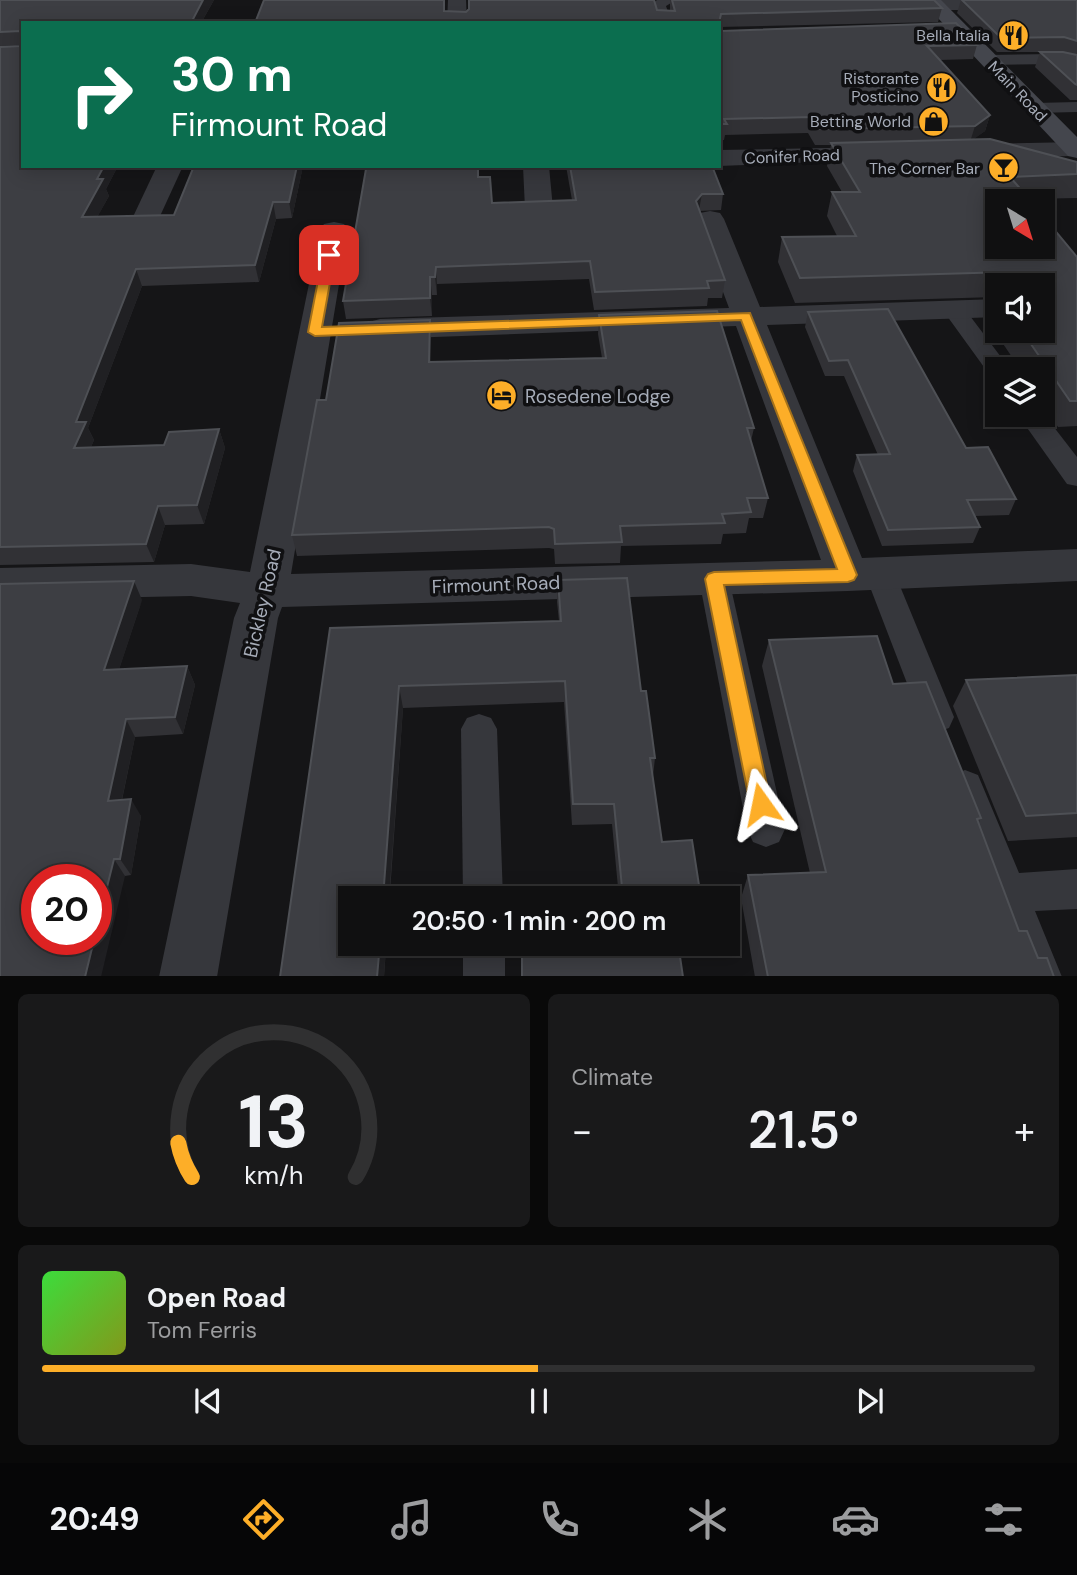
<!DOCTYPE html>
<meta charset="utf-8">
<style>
body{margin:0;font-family:"DM Sans",sans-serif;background:#19191a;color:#f1f3f6;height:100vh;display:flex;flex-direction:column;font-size:26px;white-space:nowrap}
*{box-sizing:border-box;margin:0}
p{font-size:23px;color:#9c9d9f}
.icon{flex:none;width:38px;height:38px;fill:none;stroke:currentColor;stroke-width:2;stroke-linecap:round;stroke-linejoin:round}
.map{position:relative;height:976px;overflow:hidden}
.sheet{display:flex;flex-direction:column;gap:18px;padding:18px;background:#090909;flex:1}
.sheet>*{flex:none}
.hud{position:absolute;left:21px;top:21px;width:700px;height:147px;border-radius:0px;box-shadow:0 4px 18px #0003,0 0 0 2px #303031;background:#0b6e4f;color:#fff;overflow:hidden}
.needle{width:46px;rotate:142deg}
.tools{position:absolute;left:985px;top:189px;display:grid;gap:14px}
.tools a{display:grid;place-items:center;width:70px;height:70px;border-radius:0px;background:#101011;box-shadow:0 4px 18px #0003,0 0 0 2px #303031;font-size:35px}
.speed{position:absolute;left:21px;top:864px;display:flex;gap:14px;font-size:35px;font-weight:700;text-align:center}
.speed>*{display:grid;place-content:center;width:91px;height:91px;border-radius:50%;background:#101011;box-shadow:0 4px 18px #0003,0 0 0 2px #303031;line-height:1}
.speed .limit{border:10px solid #d22;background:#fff;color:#111}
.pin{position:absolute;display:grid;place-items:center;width:60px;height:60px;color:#fff;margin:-30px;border-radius:14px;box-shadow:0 4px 10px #0006}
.me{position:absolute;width:77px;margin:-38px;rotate:348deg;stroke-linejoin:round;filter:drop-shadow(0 0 5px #0008)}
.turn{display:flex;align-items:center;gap:24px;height:147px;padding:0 35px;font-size:32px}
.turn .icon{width:91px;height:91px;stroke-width:2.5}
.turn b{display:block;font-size:49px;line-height:60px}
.big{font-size:52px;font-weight:600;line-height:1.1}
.sheet .tile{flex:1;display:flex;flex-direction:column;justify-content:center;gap:10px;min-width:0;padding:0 24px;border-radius:10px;background:#19191a}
.sheet .dial{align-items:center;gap:0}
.dial svg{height:182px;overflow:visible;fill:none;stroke:#303031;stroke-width:7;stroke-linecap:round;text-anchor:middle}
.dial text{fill:#f1f3f6;stroke:none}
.song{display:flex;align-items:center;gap:21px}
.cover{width:84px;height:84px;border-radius:10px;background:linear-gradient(135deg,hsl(120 70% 55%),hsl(70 70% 35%))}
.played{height:7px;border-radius:4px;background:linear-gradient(90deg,#fdae28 50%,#303031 50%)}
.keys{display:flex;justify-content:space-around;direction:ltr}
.heat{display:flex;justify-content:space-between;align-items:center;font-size:38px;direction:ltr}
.sheet .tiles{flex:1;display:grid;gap:18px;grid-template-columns:1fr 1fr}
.tile:last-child{grid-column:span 2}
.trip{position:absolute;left:338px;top:886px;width:402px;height:70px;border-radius:0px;background:#101011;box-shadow:0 4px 18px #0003,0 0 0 2px #303031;font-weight:600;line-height:70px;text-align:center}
.tabs{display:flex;height:112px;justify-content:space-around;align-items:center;background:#060607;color:#9c9d9f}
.tabs .icon{width:49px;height:49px}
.tabs .on{color:#fdae28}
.tabs b{font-size:32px;color:#f1f3f6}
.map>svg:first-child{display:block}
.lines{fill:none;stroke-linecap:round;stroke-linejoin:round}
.service{fill:#36373c;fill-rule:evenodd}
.minor{fill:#36373c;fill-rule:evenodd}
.secondary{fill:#44464d;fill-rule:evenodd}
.wall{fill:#313135;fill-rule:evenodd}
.shaded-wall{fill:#202023}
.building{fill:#3d3e43;stroke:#4e5055;stroke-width:2}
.route{fill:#fdae28;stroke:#a4711a;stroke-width:2}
.labels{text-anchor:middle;stroke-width:7;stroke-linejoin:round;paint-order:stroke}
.far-poi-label{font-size:16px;fill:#a6acb8;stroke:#101012;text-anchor:end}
.far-street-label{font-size:16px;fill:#a6acb8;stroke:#101012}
.poi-label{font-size:19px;fill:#a6acb8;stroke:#101012;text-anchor:start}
.street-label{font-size:19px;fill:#a6acb8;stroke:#101012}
</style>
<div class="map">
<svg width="1077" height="977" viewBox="0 0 1077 977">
<rect width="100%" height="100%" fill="#151517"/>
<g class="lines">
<g class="service">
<polygon points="657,0 676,0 666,6 672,23 658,23 652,4"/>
<polygon points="1059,54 1077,59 1077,69 1058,64 988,65 980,60 988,55"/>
<polygon points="1077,102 1077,112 1035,113 1027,108 1035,103"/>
<polygon points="953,302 961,304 1010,369 998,369 998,376 989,374 942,309 945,304"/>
<polygon points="1043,413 1077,457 1077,486 1067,484 1018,415"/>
<polygon points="880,562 891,566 895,574 954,717 949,728 937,732 925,728 920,717 865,574 869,566"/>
<polygon points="714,567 725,571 729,579 785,829 779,842 766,847 753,842 747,829 699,579 703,571"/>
<polygon points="479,714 491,718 497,729 503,898 463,898 461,729 467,718"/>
<polygon points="965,770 978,775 1019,873 1077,869 1077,909 1035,911 1062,977 1020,977 947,787 952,775"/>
<rect x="463" y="943" width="42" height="34"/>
</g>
<g class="minor">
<polygon points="448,0 466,0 467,23 447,23"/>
<polygon points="936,0 1077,0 1077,10 929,10 927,6"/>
<polygon points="1077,142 1077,156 1074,156 979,158 970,156 967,151 970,146 979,144"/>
<polygon points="880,147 889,149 892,154 889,159 719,166 719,150"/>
<polygon points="157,166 183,166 155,227 145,229 135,227 131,221"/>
<polygon points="523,166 549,166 553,209 549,215 539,217 529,215 525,209"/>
<polygon points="710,211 720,213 724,219 760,307 998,299 998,317 767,325 862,558 1077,549 1077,581 848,591 282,607 278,618 217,977 159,977 234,618 240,603 191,596 0,600 0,568 191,564 250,572 320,230 324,224 334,222 344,224 348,230 291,574 821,560 736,326 380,339 369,336 364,329 369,322 380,319 729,308 696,219 700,213"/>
</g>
<polygon class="secondary" points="921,0 941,0 1077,137 1077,158 1068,156"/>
</g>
<g class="wall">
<polygon points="0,0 214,0 201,23 23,166 118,166 106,189 109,196 97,217 174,215 303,166 292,218 276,219 259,282 142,286 88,428 94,440 91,447 164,445 219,429 225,448 204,524 165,525 154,562 0,565 0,47 20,46 20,45 0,46"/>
<polygon points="670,0 934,0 942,8 938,22 719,27 719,23 445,11 670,11"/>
<polygon points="961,0 1077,0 1077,100 1070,100 1035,67 1040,52 1061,52 997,52 957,13"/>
<path d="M719,29L721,31L977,45L973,59L940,60L990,115L985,131L973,139L1077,162V198L1029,199L1077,257V426L1058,427L1043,405V369H1020L987,320L996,297L795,303L778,262L782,237L837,236L827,216L832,192H842L827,166L831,145H815L808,133L725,135L724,140H719ZM998,285H1043V331H998Z"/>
<polygon points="386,166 479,166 479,177 492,203 572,200 566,166 712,166 723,194 721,210 699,211 725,280 722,298 708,298 707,306 594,310 589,279 437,284 437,295 432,295 432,316 346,319 343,301"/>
<polygon points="808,312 966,448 1016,499 1009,515 975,516 980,527 973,543 882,546 853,471 857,455 878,455 844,376 825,376 805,327"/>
<polygon points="599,315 754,428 751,441 768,498 763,518 749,518 746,533 723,534 721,544 621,546 620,563 555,564 554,549 549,548 297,556 292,535 326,400 431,340 431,362 602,358 598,334"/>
<polygon points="558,580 641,691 655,758 653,776 662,842 701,898 619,898 612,824 572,825 564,702 403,708 384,977 280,977 330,628 559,621 557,602"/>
<polygon points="142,600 119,669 187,666 195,685 183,734 135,737 122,800 141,816 131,875 125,876 0,977"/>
<polygon points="769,640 893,684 981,818 979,822 1019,931 1038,958 1054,977 755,977 741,898 748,875 810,873 762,666"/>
<polygon points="1077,675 1077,837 1008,841 953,706 966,680"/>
</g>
<g class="shaded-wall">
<polygon points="203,0 214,0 201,23 191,23"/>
<polygon points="990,115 985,131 970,142 975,126"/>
<polygon points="104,166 118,166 106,189 109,196 88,234 82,217 97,179"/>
<polygon points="297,166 303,166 292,218 289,202"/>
<polygon points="702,194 699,210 696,201"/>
<polygon points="273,202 276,219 259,282 255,265"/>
<polygon points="436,267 437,284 437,295 435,277"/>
<polygon points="136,269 142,286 88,428 94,440 82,467 74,448 76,422"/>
<polygon points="430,277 432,295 432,316 430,298"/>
<polygon points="430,320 431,340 431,382 429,362"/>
<polygon points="219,429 225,448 204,524 197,505"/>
<polygon points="158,506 165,525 154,562 146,544"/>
<polygon points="134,581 142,600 113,688 104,670"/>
<polygon points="187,666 195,685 183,734 175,717"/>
<polygon points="399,686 403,708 389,898 383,898"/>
<polygon points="126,719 135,737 118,818 108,801"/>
<polygon points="131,799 141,816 131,875 120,859"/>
<polygon points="114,859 125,876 101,977 85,977 94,940 96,940 96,931"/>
<polygon points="380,943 386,943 384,977 377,977"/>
</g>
<g class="building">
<polygon points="0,0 203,0 191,23 23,23 23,166 104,166 97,179 103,179 82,217 174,215 194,166 297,166 289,202 273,202 255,265 136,269 76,422 86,422 74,448 164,445 169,432 219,429 197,505 158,506 146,544 0,547 0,47 20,46 20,31 0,32"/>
<polygon points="264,0 444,0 444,11 466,12 469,9 469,0 654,0 657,10 675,11 672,0 934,0 942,8 721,14 719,23 255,23"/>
<polygon points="962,0 1077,0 1077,41 1064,37 1001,38"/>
<polygon points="956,23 977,45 927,46 990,115 975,126 818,129 811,117 724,119 727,124 719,124 719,29 721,31"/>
<polygon points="1040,52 1063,52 1077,55 1077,85 1075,84"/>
<polygon points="990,139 1077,162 1077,174 1010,177 1031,201 998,201 998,247 1043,247 1043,216 1077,257 1077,401 1070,401 1022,331 1043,331 1043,285 1010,285 1009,272 800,278 782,237 856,236 832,192 860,192 831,143"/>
<polygon points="386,166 478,166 478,177 490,177 492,203 576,200 570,166 712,166 723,194 702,194 696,201 725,280 707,281 709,288 595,292 590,261 436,267 435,277 430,277 430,298 343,301 366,169 386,168"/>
<polygon points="888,309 966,448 988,447 1016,499 967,500 980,527 888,530 857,455 890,454 848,360 829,361 808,312"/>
<polygon points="717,311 754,428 747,428 768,498 747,498 751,512 722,514 725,523 620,526 622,542 555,544 554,529 549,527 292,535 317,400 326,400 339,323 430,320 429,362 606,358 599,315"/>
<polygon points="627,578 641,691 646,691 655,758 650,758 662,842 692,840 701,898 623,898 614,804 573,804 565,681 399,686 383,898 350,898 350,943 380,943 377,977 280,977 330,628 561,621 558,580"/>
<polygon points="134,581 104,670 187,666 175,717 126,719 108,801 131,799 120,859 114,859 96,931 96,880 37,880 37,940 94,940 85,977 0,977 0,584"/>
<polygon points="877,636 893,684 926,682 981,818 977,819 1019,931 1027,931 1038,958 1047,958 1054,977 768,977 748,875 826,872 769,640"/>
<polygon points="1077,675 1077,813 1026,816 966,680"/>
<polygon points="522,943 678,943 683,977 522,977"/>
</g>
<polygon class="route" points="329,252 335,255 322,327 750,313 857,575 854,580 848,582 724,585 771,804 768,811 761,814 753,811 750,804 705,579 708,574 714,572 837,569 741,320 315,336 308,332 323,255"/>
<defs>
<symbol id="restaurant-disc" viewBox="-11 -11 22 22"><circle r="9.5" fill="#fdae28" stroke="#101012"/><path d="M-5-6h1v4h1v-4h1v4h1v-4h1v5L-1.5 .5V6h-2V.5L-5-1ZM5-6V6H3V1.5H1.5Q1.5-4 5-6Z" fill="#111"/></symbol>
<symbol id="shop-disc" viewBox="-11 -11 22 22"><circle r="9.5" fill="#fdae28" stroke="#101012"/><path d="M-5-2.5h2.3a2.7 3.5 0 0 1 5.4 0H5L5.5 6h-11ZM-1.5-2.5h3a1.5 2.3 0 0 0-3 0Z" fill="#111"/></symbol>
<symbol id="bar-disc" viewBox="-11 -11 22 22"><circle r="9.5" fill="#fdae28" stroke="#101012"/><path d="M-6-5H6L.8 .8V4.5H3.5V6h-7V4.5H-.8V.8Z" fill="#111"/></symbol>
<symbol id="hotel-disc" viewBox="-11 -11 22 22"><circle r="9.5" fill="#fdae28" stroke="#101012"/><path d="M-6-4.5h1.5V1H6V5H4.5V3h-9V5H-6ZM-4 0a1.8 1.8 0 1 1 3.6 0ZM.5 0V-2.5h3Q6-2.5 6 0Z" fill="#111"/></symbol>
</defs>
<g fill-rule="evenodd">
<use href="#restaurant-disc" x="996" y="18" width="35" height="35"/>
<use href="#restaurant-disc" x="924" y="70" width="35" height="35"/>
<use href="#shop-disc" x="916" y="104" width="35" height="35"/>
<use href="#bar-disc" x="986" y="150" width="35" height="35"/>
<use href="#hotel-disc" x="484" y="378" width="35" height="35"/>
</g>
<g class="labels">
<g class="far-poi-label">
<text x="990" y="41">Bella Italia</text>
<text x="919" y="84">Ristorante<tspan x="919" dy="18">Posticino</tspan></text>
<text x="911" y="127">Betting World</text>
<text x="980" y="174">The Corner Bar</text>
</g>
<g class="far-street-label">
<text transform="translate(1018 91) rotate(46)" y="6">Main Road</text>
<text transform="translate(792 156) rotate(-2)" y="6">Conifer Road</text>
</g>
<g class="poi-label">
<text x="525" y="403">Rosedene Lodge</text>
</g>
<g class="street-label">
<text transform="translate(496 584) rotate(-2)" y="7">Firmount Road</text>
<text transform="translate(262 603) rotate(-77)" y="7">Bickley Road</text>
</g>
</g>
</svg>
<div class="tools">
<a><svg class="needle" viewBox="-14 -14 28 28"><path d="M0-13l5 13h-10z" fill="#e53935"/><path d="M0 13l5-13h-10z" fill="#9c9d9f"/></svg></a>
<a><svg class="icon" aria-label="sound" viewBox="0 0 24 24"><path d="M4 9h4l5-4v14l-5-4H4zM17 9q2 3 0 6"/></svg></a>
<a><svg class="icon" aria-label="layers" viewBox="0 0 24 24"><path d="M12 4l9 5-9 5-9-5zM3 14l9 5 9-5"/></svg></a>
</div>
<div class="speed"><div class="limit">20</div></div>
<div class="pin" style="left:329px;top:255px;background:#d93025"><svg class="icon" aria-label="arrive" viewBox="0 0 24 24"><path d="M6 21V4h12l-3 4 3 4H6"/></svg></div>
<svg class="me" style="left:761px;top:804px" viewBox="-20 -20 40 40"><path d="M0-17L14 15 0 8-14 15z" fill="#fdae28" stroke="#fff" stroke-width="4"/></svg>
<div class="trip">20:50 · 1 min · 200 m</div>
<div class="hud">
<div class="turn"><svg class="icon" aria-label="right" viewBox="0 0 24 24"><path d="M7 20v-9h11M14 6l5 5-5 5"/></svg><div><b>30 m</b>Firmount Road</div></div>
</div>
</div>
<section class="sheet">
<div class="tiles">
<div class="tile dial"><svg viewBox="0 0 100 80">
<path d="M14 69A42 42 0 1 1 86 69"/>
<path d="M14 69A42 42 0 0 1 8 54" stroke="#fdae28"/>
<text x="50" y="56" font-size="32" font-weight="700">13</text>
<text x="50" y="72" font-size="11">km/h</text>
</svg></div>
<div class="tile"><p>Climate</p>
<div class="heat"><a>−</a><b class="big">21.5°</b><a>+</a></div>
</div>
<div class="tile">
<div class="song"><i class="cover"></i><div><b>Open Road</b><p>Tom Ferris</p></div></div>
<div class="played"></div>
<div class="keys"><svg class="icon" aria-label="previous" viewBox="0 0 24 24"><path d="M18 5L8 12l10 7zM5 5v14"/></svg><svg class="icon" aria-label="pause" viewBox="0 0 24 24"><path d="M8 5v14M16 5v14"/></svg><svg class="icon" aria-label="next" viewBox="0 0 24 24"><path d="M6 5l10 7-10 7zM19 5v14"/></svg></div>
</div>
</div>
</section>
<nav class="tabs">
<b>20:49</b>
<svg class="icon on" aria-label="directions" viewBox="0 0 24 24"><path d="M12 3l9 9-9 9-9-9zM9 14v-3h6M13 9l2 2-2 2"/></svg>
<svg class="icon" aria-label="music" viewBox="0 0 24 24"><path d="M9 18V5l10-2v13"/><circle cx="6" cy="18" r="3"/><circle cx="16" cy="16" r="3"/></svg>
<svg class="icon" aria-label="phone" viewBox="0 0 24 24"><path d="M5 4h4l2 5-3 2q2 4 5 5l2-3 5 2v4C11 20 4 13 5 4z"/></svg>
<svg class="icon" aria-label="climate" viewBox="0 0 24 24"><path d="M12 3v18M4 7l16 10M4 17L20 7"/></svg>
<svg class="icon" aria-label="car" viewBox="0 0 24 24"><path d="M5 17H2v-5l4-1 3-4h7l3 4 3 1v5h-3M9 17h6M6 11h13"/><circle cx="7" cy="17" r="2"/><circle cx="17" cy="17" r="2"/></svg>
<svg class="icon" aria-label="filters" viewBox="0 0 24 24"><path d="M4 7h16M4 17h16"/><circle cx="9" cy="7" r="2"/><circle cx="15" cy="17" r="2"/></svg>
</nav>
